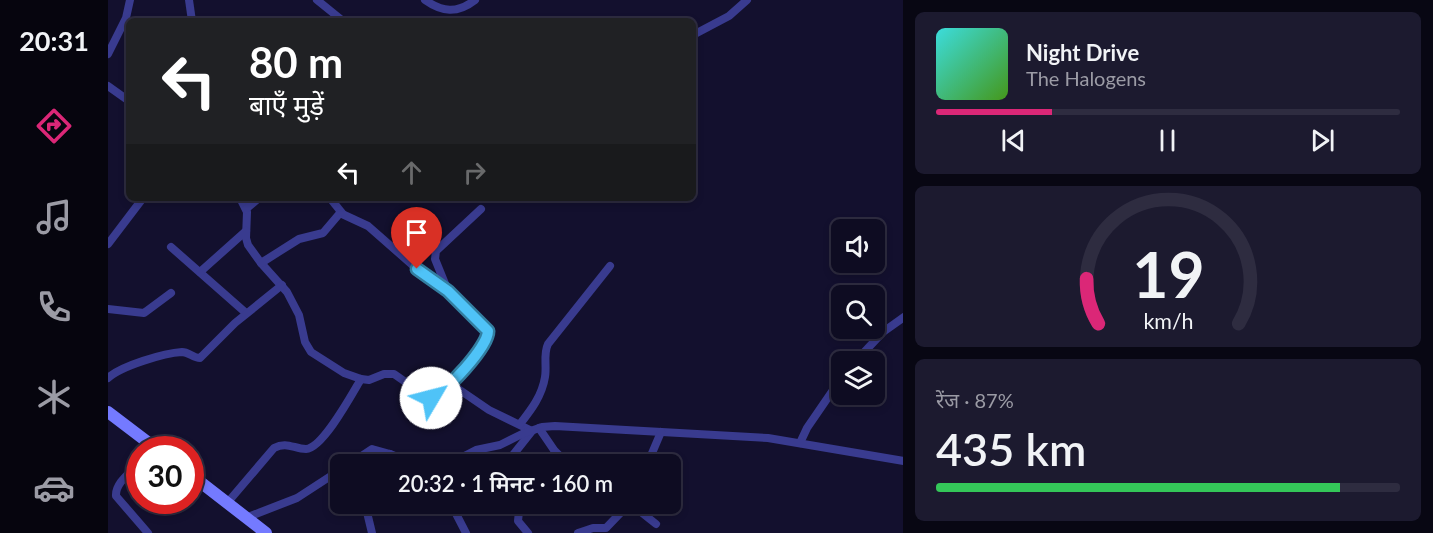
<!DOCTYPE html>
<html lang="hi">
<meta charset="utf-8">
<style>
body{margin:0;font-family:Lato,"Noto Sans Devanagari",sans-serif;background:#1c1a2f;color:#f1f3f6;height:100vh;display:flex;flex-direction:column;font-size:22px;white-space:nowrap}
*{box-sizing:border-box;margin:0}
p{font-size:20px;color:#9b9ba5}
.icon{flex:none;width:33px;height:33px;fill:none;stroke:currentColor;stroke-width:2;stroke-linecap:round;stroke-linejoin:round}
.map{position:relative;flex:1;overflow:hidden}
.sheet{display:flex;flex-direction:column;gap:12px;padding:12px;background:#080713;width:530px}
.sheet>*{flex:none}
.top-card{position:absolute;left:18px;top:18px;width:570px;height:183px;border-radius:9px;box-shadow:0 3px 9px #0003,0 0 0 2px #2e2c40;background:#202124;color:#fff;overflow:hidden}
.controls{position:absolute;left:723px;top:219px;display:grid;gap:12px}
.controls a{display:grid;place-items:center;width:54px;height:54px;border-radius:9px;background:#0e0c22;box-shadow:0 3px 9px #0003,0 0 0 2px #2e2c40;font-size:30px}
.speed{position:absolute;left:18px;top:436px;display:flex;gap:12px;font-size:30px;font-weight:700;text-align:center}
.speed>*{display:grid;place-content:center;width:78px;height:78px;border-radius:50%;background:#0e0c22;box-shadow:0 3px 9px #0003,0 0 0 2px #2e2c40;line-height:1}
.speed .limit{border:9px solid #d22;background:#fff;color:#111}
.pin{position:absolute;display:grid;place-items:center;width:51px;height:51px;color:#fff;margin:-62px -26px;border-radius:50% 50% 50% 0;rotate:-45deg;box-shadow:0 0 6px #0007}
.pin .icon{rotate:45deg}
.me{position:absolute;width:66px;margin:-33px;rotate:53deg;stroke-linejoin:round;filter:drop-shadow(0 0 4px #0008)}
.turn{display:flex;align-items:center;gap:21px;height:126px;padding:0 24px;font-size:27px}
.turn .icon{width:78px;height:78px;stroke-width:2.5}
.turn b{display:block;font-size:42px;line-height:51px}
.lanes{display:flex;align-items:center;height:57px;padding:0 24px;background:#0003;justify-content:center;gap:30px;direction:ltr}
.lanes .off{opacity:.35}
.big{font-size:45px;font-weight:600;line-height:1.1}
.sheet .card{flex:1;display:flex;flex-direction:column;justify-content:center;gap:9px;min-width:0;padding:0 21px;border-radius:9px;background:#1c1a2f}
.sheet .dial{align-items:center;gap:0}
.dial svg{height:156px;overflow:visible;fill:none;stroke:#2e2c40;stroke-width:7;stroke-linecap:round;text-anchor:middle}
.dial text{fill:#f1f3f6;stroke:none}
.song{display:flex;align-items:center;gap:18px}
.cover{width:72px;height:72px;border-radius:9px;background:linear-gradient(135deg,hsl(180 70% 55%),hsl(100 70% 35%))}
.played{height:6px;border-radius:3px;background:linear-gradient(90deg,#db2777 25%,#2e2c40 25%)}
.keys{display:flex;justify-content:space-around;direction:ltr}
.charge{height:9px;border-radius:4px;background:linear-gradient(90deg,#34c759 87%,#2e2c40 0)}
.trip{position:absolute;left:222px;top:454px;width:351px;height:60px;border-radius:9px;background:#0e0c22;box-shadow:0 3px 9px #0003,0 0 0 2px #2e2c40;font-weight:600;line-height:60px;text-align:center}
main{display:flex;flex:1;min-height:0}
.tabs{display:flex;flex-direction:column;width:108px;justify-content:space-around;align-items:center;background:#06050e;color:#9b9ba5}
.tabs .icon{width:42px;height:42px}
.tabs .selected{color:#db2777}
.tabs b{font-size:27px;color:#f1f3f6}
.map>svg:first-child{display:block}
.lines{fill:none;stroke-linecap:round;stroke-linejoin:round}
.street{stroke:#393b8f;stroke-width:8}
.secondary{stroke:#747aff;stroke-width:12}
.route-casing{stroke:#337fa1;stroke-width:15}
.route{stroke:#4fc3f7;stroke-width:10}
</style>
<main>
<nav class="tabs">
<b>20:31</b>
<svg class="icon selected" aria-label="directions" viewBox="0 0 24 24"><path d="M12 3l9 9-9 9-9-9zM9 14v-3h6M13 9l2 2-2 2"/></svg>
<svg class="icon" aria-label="music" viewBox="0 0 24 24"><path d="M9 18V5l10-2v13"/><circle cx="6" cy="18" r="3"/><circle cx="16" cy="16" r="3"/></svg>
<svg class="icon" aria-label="phone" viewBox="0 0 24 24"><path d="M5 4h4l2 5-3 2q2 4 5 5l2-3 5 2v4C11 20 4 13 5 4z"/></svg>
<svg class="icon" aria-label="climate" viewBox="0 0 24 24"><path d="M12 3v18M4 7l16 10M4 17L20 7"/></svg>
<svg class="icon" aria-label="car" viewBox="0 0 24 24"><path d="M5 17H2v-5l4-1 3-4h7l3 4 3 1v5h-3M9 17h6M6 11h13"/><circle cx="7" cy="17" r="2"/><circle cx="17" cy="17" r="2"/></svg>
</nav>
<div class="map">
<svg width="796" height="533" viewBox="0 0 796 533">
<rect width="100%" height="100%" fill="#13102e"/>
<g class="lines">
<g class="street">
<polyline points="81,0 84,21"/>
<polyline points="209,0 235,21"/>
<path d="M317,0C334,12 349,14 367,0"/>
<polyline points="585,35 621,16 639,0"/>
<polyline points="0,54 18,18 22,0"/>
<polyline points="0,86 21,101"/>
<polyline points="132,198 139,212 138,238 140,245 153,263 179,292 191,315 197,342 203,352 236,373 253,379 261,380 276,374 286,374 319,397 327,397 343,384 381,410 424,431 397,465"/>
<polyline points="222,198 234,213"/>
<polyline points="138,209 151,198"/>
<polyline points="0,244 35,198"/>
<polyline points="63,247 138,313"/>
<polyline points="153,263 191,239 215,233 232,213 260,226 309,269 340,291 380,331 377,342 343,384"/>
<polyline points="92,272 138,231"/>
<polyline points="340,291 327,259 328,251 373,209"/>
<polyline points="0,309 36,313 63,293"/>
<polyline points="747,362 775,332 796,317"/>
<path d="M0,378C13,366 56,353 74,352C81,352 85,358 92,358L127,323L174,285"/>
<path d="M412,424C423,410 434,396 437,377C439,366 435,354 440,344L502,266"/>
<polyline points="431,428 446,450 461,465"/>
<polyline points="692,443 699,428 734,377"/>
<path d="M32,462C23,472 7,483 8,496L40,533"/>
<polyline points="240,465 264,449 282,454 309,465"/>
<polyline points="276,465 282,454"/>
<polyline points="339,465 368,450 392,445 414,434 434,427 447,426 660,438 796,461"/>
<polyline points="445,465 452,456"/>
<polyline points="539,465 553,432"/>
<path d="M120,502L166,448C179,441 186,449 198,449C215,448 244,394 253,379"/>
<polyline points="257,504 264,533"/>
<polyline points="343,504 358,533"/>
<polyline points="417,504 411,511 410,521 420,533"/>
<polyline points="523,504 548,524"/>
<polyline points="346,510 354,504"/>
<polyline points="140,517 189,498 232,470"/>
<polyline points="470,533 485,528 498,528 521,504"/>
</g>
<g class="secondary">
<polyline points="0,412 50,450"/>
<polyline points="82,474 158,533"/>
</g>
</g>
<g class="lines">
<defs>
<path id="route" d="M309,269L340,291L380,331C380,347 338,392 323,398"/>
</defs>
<use href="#route" class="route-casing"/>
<use href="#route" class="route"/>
</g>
</svg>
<div class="controls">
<a><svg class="icon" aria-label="sound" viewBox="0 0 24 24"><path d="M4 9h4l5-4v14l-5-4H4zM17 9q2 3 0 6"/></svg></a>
<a><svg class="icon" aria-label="search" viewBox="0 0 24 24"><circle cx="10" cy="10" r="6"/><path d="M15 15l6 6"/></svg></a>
<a><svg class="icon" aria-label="layers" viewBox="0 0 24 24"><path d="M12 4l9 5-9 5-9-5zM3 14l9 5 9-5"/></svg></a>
</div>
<div class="speed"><div class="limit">30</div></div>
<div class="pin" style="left:309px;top:269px;background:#d93025"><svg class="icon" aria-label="arrive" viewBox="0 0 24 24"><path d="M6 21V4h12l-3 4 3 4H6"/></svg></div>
<svg class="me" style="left:323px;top:398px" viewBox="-20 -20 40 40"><circle r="19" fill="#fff"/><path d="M0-13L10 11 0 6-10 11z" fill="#4fc3f7"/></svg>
<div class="trip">20:32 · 1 मिनट · 160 m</div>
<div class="top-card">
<div class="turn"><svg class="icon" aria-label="left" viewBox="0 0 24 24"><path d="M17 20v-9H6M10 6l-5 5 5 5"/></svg><div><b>80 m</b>बाएँ मुड़ें</div></div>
<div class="lanes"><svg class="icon" aria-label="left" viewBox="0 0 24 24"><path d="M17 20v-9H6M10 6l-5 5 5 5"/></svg><svg class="icon off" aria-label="ahead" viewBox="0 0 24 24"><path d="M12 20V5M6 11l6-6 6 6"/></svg><svg class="icon off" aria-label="right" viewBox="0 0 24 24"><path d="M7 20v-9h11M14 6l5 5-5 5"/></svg></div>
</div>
</div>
<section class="sheet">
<div class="card">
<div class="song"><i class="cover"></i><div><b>Night Drive</b><p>The Halogens</p></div></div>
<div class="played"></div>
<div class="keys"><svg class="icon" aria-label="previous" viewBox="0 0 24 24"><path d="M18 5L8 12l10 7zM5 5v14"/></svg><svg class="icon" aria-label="pause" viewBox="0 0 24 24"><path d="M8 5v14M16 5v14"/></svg><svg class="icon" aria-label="next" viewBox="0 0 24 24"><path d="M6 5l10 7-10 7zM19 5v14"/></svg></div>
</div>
<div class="card dial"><svg viewBox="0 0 100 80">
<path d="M14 69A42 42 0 1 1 86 69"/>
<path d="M14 69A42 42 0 0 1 8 46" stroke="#db2777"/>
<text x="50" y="56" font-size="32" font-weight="700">19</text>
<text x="50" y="72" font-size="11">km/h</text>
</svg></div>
<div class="card"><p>रेंज · 87%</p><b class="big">435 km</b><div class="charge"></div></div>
</section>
</main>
